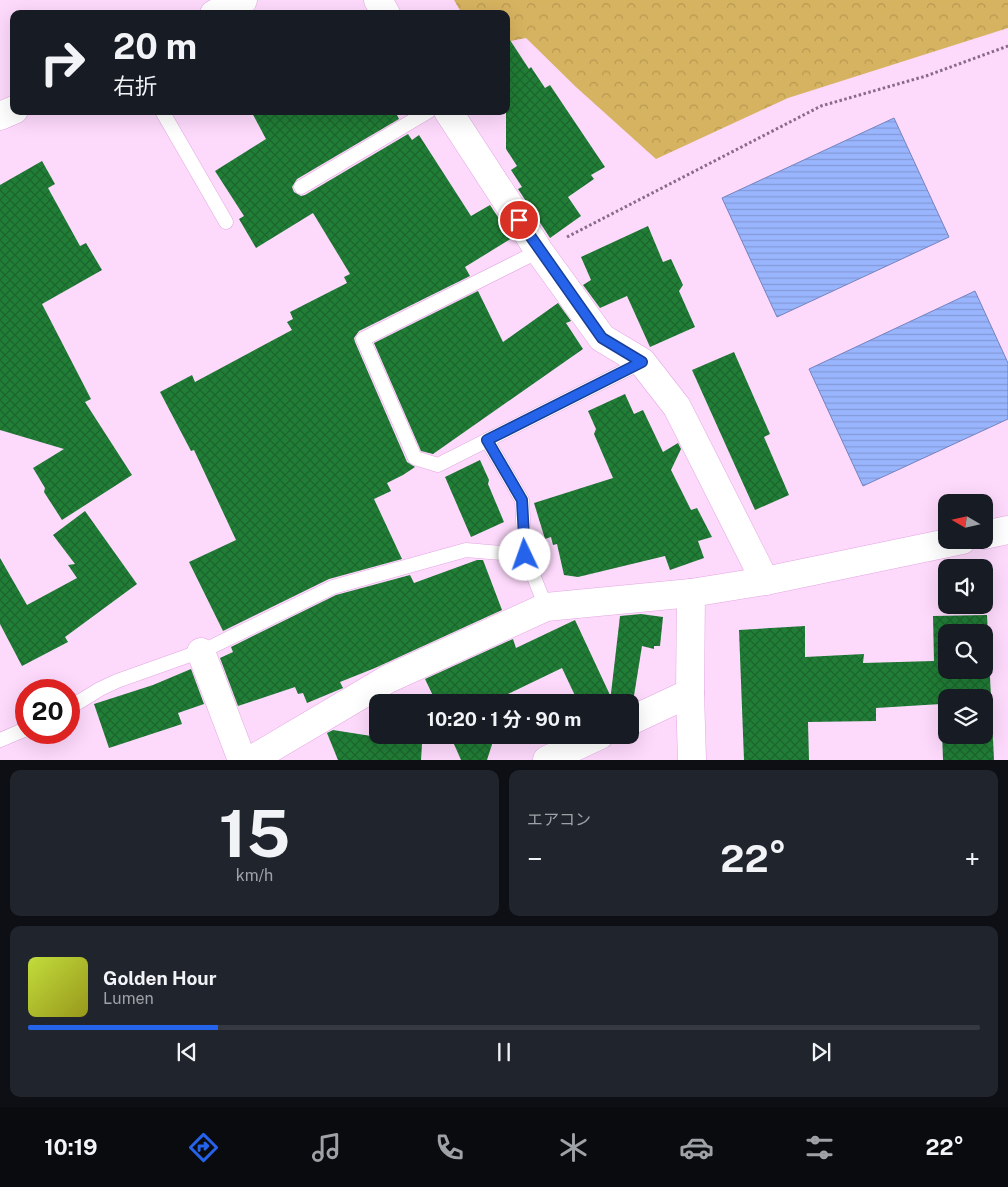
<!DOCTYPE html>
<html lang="ja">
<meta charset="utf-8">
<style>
body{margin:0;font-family:"Public Sans","Noto Sans JP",sans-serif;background:#20242c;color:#f1f3f6;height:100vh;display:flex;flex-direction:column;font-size:19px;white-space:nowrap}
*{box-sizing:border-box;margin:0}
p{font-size:16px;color:#9ea1a6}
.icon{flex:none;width:28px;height:28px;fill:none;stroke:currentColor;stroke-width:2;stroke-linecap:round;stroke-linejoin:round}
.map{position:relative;height:760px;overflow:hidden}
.drawer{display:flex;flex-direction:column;gap:10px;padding:10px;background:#0d0f14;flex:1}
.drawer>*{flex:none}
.banner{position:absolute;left:10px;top:10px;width:500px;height:105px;border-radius:10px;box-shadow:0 5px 20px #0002;background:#171b24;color:#f1f3f6;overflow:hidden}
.needle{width:32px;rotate:279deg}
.controls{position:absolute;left:938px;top:494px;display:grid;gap:10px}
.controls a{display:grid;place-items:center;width:55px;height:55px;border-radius:10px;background:#171b24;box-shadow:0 5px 20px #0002;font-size:25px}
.speed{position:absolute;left:15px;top:679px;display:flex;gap:10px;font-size:25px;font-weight:700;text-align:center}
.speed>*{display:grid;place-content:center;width:65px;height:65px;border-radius:50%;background:#171b24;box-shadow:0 5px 20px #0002;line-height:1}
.speed .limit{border:8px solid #d22;background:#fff;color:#111}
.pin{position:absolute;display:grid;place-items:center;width:42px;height:42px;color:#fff;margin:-21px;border:2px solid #fff;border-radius:50%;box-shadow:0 1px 5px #0007}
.me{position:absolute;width:55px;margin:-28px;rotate:357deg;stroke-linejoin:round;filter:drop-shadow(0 0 4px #0008)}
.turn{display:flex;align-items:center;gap:18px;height:105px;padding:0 20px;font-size:22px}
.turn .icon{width:65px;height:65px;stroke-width:2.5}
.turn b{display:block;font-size:35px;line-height:42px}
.big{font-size:38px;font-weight:700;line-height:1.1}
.drawer .tile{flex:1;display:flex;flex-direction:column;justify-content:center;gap:8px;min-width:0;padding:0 18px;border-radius:10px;background:#20242c}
.drawer .dial{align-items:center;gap:0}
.dial b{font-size:65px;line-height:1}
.song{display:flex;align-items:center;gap:15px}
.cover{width:60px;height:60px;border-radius:8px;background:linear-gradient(135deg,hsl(70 70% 55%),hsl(60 70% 35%))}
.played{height:5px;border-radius:2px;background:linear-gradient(90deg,#2563eb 20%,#363941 20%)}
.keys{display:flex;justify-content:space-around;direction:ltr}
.heat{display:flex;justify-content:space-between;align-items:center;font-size:28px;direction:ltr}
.drawer .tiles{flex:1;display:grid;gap:10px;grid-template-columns:1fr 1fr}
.tile:last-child{grid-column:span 2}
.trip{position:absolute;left:369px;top:694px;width:270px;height:50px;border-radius:10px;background:#171b24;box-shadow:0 5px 20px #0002;font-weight:700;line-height:50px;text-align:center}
.dock{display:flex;height:80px;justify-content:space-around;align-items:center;background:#090b0e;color:#9ea1a6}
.dock .icon{width:35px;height:35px}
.dock .selected{color:#2563eb}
.dock b{font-size:22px;color:#f1f3f6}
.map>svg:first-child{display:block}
.forest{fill:url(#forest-crowns)}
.water{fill:url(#water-rules);stroke:#7583bc}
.building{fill:url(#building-cross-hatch);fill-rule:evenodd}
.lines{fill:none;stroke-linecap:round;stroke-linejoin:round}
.lane-casing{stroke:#e3a8e1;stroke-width:15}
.street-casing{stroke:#e3a8e1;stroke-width:29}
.path{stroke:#886c87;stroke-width:3;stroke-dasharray:2.5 2.5;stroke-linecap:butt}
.lane{stroke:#fff;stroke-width:14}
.street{stroke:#fff;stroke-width:28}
.route-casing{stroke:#184099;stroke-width:12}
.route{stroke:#2563eb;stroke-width:9}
</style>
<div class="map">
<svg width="1008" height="760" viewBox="0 0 1008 760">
<defs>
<pattern id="forest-crowns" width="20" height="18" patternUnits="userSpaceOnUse" patternTransform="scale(1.25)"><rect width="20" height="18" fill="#d6b360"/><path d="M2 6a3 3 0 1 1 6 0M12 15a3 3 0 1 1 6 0" fill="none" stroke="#b79953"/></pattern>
<pattern id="water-rules" width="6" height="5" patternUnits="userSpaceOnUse" patternTransform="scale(1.25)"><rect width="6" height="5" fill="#99b5fe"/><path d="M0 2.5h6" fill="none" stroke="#849ad9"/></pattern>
<pattern id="building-cross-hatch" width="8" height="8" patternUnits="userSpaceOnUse" patternTransform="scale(1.25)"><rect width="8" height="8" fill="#217e36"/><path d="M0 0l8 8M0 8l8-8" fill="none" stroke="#1c662d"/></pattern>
</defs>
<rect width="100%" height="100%" fill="#fdd9fc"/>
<polygon class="forest" points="454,0 1008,0 1008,28 788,98 656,159 576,87 526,38 506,42 506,14 462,14"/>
<g class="water">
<polygon points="894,118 949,237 777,317 722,198"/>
<polygon points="975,291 1008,363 1008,419 863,486 809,369"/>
</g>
<g class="building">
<polygon points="506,34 529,69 531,67 545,88 550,85 605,167 591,175 594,179 568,197 581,216 550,238 518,189 522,187 511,170 517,166 506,149"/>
<polygon points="251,111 395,111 399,119 297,179 292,187 294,192 301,196 305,195 408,134 412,140 419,135 471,216 490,205 512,238 465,267 470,276 359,331 354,338 355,342 407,462 415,467 403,475 387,483 391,491 374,499 402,559 329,579 223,631 189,562 236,540 194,450 191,451 160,392 192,375 195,382 292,330 287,322 293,319 290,312 347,283 344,277 350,274 313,213 256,248 239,219 244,216 215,171 266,139"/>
<polygon points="42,161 55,184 48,188 80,246 86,243 102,270 42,304 91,399 85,402 132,475 62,520 44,492 45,488 33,468 64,449 0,430 0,185"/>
<polygon points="648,226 663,262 671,259 683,285 679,291 695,327 650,347 627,296 600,308 583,285 591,280 581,257"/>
<polygon points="478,291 503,342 558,303 571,321 566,323 583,349 433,454 421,451 374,343"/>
<polygon points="734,352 770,434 764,437 789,495 755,510 692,370"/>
<polygon points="625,394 634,414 643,410 663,452 678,443 681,449 671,470 691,510 697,508 712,537 698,541 704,558 670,570 665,556 578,577 564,575 557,544 553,545 551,537 545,539 534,503 613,478 594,434 596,429 588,411"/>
<polygon points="480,460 489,480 488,484 504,522 471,537 445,477"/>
<polygon points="85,511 137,584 65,637 68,642 22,666 0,624 0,558 27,605 77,578 68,565 75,564 53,535"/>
<polygon points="477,560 483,560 502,610 375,668 340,682 343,688 307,703 303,693 298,694 295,687 238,706 220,658 233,652 231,647 336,595 410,575 414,583"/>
<polygon points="641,614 663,617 660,646 654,646 654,649 642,646 633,702 630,704 630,702 610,702 620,616"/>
<path d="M987,615L994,760H943L941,704L876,708V721L808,722L809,760H744L739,630L805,626V657L864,654L863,663L934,661L933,616ZM946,632H984V670H946ZM946,698H984V735H946Z"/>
<polygon points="575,620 610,695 593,702 578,702 562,668 508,694 505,702 436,702 425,679 513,639 516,648"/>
<polygon points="191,669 204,704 178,713 182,724 109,748 94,704 153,685"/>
<polygon points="333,730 422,744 421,760 338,760 327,733"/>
<polygon points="450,735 495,735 487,760 461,760"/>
</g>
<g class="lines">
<defs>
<g id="lane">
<polyline points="162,111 226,222"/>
<polyline points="301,187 429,111"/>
<polyline points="539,251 363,339 415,458 438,465 642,362"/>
<polyline points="487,440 522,500 525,555 546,607"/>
<polyline points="69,708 100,689 117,681 207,649 333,587 466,550 525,555"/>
<polyline points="0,740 26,729"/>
</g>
<g id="street">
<polyline points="378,0 386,14"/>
<polyline points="214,14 243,0"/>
<polyline points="448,111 539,251 602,338 642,362 677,407 765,581"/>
<polyline points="0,116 14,110"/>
<polyline points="984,535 1008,530"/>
<polyline points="691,593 690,693 692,760"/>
<polyline points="201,652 242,760"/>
<polyline points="630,721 690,693"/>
<polyline points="251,760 388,679 546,607 691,593 765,581 962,540"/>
<polyline points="547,760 600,735"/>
</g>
</defs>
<use href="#lane" class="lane-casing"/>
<use href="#street" class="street-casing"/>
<polyline class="path" points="567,237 821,106 926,76 1008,46"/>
<use href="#lane" class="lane"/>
<use href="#street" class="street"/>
</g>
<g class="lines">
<defs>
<polyline id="route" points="519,220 602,338 642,362 487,440 522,500 525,555"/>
</defs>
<use href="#route" class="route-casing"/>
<use href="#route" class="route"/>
</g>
</svg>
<div class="controls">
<a><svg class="needle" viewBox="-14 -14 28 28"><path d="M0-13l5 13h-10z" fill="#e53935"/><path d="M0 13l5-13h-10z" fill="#9ea1a6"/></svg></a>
<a><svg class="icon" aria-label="sound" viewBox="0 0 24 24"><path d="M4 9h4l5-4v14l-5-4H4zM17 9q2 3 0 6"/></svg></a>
<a><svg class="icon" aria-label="search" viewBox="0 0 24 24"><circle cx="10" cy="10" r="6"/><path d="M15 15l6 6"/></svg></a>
<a><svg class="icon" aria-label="layers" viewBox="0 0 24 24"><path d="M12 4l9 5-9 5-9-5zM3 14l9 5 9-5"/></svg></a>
</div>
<div class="speed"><div class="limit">20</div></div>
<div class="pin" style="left:519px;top:220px;background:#d93025"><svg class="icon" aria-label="arrive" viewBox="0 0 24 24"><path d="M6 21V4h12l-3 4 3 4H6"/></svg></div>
<svg class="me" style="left:525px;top:555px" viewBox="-20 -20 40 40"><circle r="19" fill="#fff"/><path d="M0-13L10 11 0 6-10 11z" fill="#2563eb"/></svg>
<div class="trip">10:20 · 1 分 · 90 m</div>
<div class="banner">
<div class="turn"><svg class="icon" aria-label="right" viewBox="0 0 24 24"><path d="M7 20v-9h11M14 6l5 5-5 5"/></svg><div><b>20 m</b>右折</div></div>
</div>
</div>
<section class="drawer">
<div class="tiles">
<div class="tile dial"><b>15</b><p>km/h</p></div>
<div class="tile"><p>エアコン</p>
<div class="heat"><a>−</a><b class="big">22°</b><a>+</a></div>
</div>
<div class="tile">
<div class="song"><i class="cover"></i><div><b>Golden Hour</b><p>Lumen</p></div></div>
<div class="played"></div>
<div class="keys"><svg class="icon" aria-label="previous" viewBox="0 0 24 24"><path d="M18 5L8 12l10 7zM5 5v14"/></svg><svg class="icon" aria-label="pause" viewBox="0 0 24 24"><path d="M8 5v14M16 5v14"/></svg><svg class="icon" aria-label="next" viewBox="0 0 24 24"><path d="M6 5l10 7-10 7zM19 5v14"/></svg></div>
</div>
</div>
</section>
<nav class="dock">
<b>10:19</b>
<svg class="icon selected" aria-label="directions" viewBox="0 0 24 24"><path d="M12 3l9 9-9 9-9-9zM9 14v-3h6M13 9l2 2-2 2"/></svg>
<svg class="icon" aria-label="music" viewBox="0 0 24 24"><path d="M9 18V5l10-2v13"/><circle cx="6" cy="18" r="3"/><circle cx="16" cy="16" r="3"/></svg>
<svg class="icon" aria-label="phone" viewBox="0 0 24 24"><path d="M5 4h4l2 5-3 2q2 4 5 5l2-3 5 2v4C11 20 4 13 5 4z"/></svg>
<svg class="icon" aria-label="climate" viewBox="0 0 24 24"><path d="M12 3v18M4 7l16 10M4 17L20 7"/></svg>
<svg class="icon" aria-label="car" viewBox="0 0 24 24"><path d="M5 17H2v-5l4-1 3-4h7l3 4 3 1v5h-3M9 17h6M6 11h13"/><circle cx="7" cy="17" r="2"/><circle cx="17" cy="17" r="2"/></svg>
<svg class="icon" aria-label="filters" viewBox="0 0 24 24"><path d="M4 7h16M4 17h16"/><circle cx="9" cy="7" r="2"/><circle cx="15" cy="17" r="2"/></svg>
<b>22°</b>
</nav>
